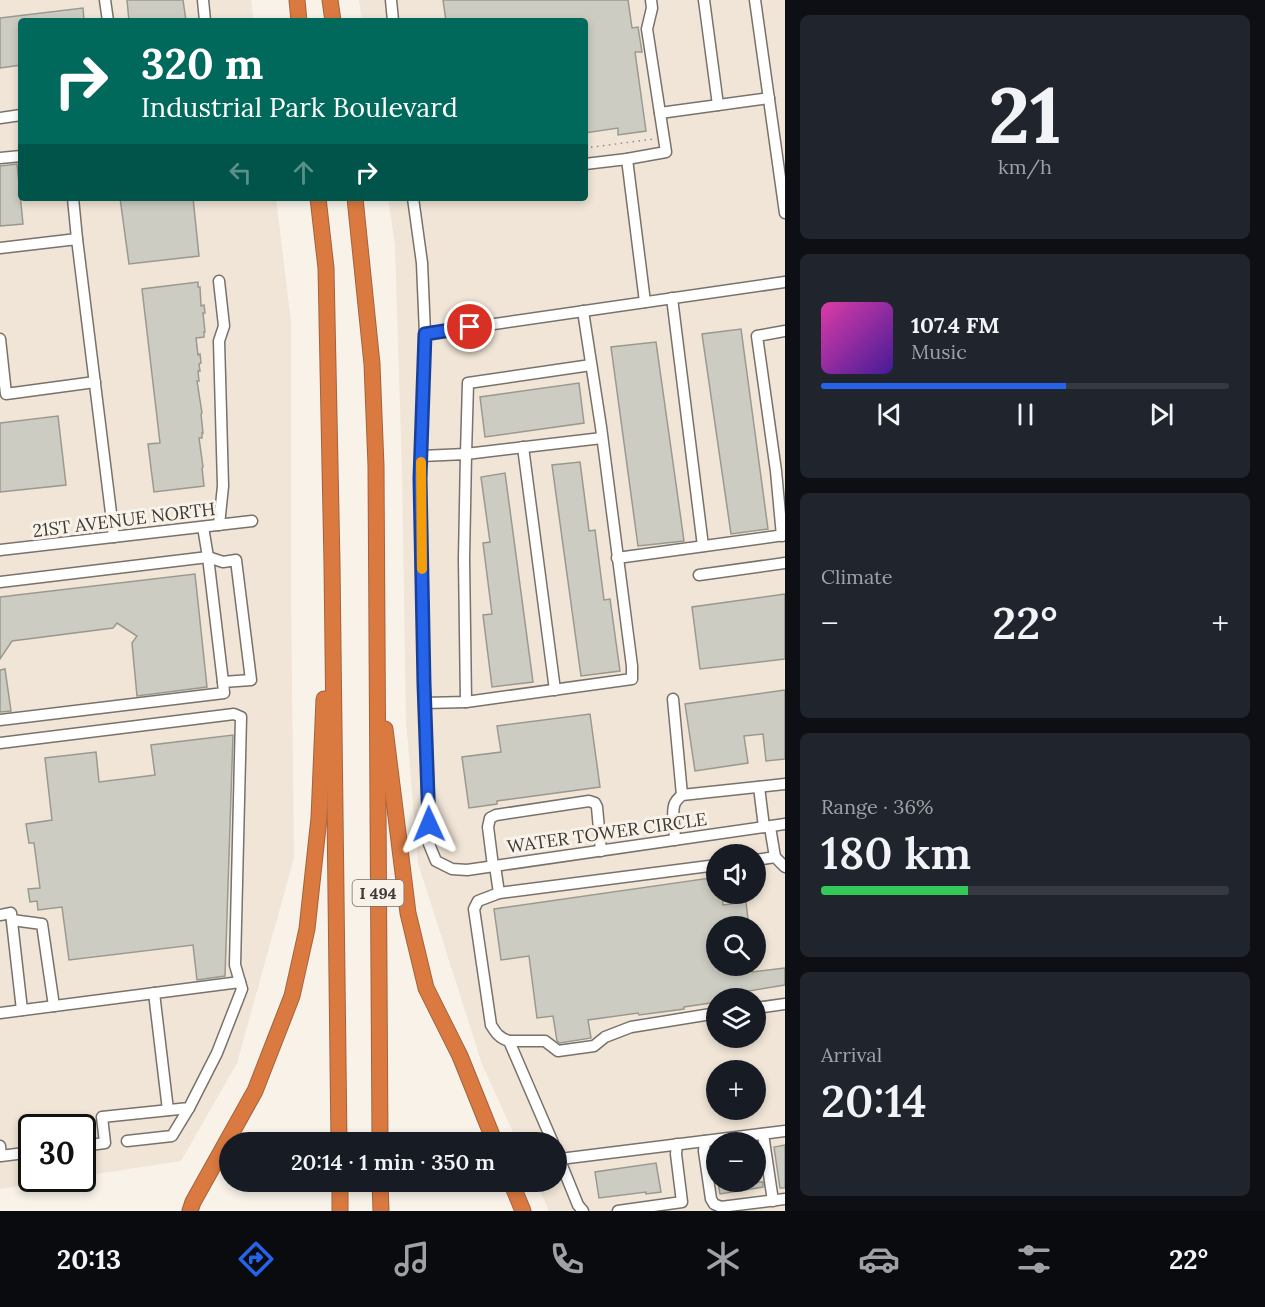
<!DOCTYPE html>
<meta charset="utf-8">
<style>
body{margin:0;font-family:Lora,serif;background:#20242c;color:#f1f3f6;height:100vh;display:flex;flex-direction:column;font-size:22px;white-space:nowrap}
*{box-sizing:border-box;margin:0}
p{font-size:20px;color:#9ea1a6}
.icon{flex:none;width:33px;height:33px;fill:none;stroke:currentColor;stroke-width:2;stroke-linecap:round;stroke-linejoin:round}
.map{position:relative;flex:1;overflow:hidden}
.sheet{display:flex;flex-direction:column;gap:15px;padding:15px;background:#0d0f14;width:480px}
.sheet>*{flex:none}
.top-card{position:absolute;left:18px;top:18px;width:570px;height:183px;border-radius:6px;box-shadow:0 3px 9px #0003;background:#00695c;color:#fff;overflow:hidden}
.fabs{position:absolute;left:706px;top:844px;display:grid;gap:12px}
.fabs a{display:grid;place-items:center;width:60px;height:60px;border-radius:50%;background:#171b24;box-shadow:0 3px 9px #0003;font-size:30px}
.speed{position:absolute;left:18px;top:1114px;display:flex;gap:12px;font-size:30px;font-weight:700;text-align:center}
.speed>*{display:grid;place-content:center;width:78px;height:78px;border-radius:50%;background:#171b24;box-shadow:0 3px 9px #0003;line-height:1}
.speed .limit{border:3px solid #111;border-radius:9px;background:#fff;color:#111}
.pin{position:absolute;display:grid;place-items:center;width:51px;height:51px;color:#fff;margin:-26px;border:3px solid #fff;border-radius:50%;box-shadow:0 2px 6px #0007}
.me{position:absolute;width:66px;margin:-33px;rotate:359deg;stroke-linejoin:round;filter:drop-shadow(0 0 4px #0008)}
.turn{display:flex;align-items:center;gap:21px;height:126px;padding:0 24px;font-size:27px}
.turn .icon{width:78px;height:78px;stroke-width:2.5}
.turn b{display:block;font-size:42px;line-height:51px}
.lanes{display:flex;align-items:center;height:57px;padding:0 24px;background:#0003;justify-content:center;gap:30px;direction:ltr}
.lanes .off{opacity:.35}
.big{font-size:45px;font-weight:600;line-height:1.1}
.sheet .widget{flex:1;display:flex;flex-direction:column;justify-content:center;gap:9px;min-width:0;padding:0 21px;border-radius:9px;background:#20242c}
.sheet .dial{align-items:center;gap:0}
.dial b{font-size:78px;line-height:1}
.song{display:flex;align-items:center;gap:18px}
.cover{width:72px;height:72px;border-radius:9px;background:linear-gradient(135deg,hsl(320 70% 55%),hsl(260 70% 35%))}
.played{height:6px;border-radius:3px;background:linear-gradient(90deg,#2563eb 60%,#363941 60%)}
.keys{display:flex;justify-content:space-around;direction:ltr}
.heat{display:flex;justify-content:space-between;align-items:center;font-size:33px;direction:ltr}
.charge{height:9px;border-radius:4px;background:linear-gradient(90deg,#34c759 36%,#363941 0)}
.trip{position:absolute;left:219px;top:1132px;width:348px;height:60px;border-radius:30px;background:#171b24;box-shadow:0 3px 9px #0003;font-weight:600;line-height:60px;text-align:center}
.tabs{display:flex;height:96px;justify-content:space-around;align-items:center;background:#090b0e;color:#9ea1a6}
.tabs .icon{width:42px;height:42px}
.tabs .selected{color:#2563eb}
.tabs b{font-size:27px;color:#f1f3f6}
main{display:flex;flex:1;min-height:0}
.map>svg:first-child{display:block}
.built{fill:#f0e5d6;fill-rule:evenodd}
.building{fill:#cdccc2;stroke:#9a9990;stroke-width:1.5}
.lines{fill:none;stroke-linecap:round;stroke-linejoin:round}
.minor-casing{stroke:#78726b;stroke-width:13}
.highway-casing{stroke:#a3633d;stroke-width:17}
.path{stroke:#918c87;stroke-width:1.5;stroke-dasharray:1.5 4.5;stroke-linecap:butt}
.minor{stroke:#fff;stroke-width:10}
.highway{stroke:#da7a41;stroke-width:15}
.route-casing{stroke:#184099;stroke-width:15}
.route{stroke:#2563eb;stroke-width:10}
.slow{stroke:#f59e0b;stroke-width:10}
.labels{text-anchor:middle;stroke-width:6;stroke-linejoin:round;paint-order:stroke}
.shield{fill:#f8f2e9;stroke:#74706c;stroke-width:1.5}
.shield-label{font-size:16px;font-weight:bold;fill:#3c3936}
.street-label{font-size:18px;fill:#3c3936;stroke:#f8f2e9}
</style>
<main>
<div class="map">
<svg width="785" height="1211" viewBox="0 0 785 1211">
<rect width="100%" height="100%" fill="#f8f2e9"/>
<g class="built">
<polygon points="0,0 251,0 254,21 21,21 21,198 276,198 291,322 291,602 294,858 237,1063 181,1161 83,1176 82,1128 32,1128 32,1179 66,1179 0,1189"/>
<path d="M359,0H785V1211H549L536,1182H556V1143H518L482,1064L418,863L406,721L402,469L395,245L388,198H585V21H362ZM717,855H756V894H717ZM717,927H756V966H717ZM717,999H756V1038H717ZM717,1071H756V1110H717ZM717,1143H756V1182H717Z"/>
</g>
<g class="building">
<polygon points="127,0 183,0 186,21 129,21"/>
<polygon points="443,0 628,0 632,28 638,27 642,52 635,52 646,131 618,135 618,128 585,133 585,21 446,21"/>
<polygon points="83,8 84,21 21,21 21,65 0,68 0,18"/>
<polygon points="17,164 23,224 0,226 0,166"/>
<polygon points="120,198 193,198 199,256 129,264"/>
<polygon points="198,282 198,287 200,287 201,306 204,305 205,313 203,313 205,332 204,332 204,337 196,338 198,355 200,354 201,363 199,364 200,371 198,371 199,381 197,381 202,413 201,414 203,433 202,433 202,438 199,438 203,467 202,468 204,486 154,492 148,444 160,443 142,289"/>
<polygon points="741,329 768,529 731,534 702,334"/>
<polygon points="656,342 684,541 638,546 611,347"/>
<polygon points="579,383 584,423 485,437 480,397"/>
<polygon points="58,416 66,485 0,492 0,423"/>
<polygon points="580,462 589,531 595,530 604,600 610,599 620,671 581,676 552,465"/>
<polygon points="505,473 533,682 492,687 483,615 492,614 483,543 490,542 481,477"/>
<polygon points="195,574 207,687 137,696 132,643 137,636 117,623 113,628 12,641 0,659 0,597"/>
<polygon points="785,594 785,659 700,669 692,607"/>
<polygon points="5,669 11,711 0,712 0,670"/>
<polygon points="785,690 785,759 766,761 763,734 744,736 748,763 695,771 685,704"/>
<polygon points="590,714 600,787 497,801 497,804 469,808 462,757 501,752 497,726"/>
<polygon points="233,735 225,976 197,980 193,945 69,960 62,907 38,910 37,901 30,902 28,889 40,888 34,843 29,843 26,824 52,820 45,758 96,752 99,782 155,775 151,745"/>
<polygon points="717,877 717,894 722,894 723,905 746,902 749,927 717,927 717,966 752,966 752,972 785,968 785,985 730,994 731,999 717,999 717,1002 684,1007 684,1009 639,1015 638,1013 588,1020 591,1038 560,1043 557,1041 553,1016 537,1018 529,956 501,960 494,909"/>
<polygon points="785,1145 785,1188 780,1188 774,1147"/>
<polygon points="656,1163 661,1192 646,1194 646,1192 599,1198 595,1172"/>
<polygon points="718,1182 763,1182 763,1187 720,1194"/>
</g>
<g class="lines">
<defs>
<g id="minor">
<polyline points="105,0 108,21"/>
<polyline points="203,0 205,21"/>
<polyline points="391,0 393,21"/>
<polyline points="704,0 718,105"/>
<polyline points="755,0 785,213"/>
<polyline points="660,113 769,98"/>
<polyline points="0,118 21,115"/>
<polyline points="0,158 21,156"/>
<polyline points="627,159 645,302"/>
<polyline points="585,164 627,159 666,152 647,29 652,8 651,0"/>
<polyline points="73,198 77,239"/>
<polyline points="413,198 422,263 425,334 420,478 424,684 429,844 436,861 452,869 467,870 785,824"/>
<polyline points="0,248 77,239 114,537"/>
<polyline points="219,281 224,326 219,341 223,486 219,525"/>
<polyline points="672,298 703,546"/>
<polyline points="425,334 785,282"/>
<polyline points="0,339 6,394 95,382"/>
<polyline points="591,365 468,383 466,454 602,438"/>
<polyline points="523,447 555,690"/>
<polyline points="421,456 466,454 464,559 466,702 425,703"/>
<polyline points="203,527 208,557 223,682"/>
<polyline points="782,536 776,471 757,336 785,331"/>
<polyline points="0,550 252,521"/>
<polyline points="617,558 785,535"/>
<polyline points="699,575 785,563"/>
<polyline points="0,582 208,557 223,562 236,560 251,680 223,682 224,693 0,720"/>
<polyline points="673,699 682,795"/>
<polyline points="466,702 632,679 632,666 601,427 583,311"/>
<polyline points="0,743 234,714 241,717 235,965 242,989 217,1053 189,1108 102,1117 105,1143 82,1146"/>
<polyline points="759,787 764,827"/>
<polyline points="770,827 775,857"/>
<path d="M675,840C675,830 671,811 675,803C677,799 680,797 682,795L785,784"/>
<polyline points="756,860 775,857 785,867"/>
<polyline points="493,866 488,827 490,818 496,815 589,801 595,803 597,807 601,851"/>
<polyline points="495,866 499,893"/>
<polyline points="0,915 11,913 22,1010"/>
<polyline points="12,920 42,924 54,1006"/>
<polyline points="154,993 168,1110"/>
<polyline points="756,1008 785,1004"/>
<polyline points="0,1013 240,982"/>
<polyline points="509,1041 545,1041 558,1051 594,1046 605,1037 631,1027 717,1013"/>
<polyline points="763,1134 773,1201"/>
<polyline points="127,1141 172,1136 189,1108"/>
<polyline points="705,1141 704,1151 711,1199 714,1204 721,1207 785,1199"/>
<path d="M553,1143L509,1041C499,1038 496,1033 491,1025L474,909L478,901L499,893L717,865"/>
<polyline points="0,1146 1,1156 32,1152"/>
<polyline points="556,1151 578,1205 583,1211"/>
<polyline points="560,1159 785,1131"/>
<polyline points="618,1211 682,1202 676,1154 677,1144"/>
</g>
<g id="highway">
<polyline points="297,0 299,21"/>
<polyline points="330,0 333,21"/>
<polyline points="318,198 326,268 332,564 339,1143"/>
<polyline points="355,198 372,364 376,466 380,1143"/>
<polyline points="385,729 408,913 426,988 460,1056 495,1143"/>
<polyline points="340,1182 340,1211"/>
<polyline points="380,1182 381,1211"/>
<polyline points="511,1182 523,1211"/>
<polyline points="190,1211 193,1202 255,1091 292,996 307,929 319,818 324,699"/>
</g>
</defs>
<use href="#minor" class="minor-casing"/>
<use href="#highway" class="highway-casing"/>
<polyline class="path" points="585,148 654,139"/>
<use href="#minor" class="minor"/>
<use href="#highway" class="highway"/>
</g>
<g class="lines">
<defs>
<polyline id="route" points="429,824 424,684 420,478 425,334 470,327"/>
</defs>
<use href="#route" class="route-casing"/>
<use href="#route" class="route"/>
<polyline class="slow" points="421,462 422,569"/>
</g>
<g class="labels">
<rect class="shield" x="352.5" y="880" width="51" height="26" rx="4.5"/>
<g class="shield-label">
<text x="378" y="899">I 494</text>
</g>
<g class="street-label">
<text transform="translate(124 520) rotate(-7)" y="6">21ST AVENUE NORTH</text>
<text transform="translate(607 833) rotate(-8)" y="6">WATER TOWER CIRCLE</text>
</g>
</g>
</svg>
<div class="fabs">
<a><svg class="icon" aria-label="sound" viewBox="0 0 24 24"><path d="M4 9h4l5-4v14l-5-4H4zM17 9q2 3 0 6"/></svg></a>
<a><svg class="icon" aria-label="search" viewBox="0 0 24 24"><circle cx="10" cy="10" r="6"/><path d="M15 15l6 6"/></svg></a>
<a><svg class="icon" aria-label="layers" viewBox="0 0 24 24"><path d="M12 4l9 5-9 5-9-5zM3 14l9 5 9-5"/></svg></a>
<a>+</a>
<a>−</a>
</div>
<div class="speed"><div class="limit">30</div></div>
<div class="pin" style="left:470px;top:327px;background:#d93025"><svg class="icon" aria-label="arrive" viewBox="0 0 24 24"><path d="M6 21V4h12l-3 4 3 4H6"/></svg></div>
<svg class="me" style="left:429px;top:824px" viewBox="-20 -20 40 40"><path d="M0-17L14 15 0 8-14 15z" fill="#2563eb" stroke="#fff" stroke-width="4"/></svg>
<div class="trip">20:14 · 1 min · 350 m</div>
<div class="top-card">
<div class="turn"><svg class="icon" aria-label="right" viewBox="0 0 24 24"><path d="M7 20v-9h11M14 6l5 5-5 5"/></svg><div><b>320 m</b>Industrial Park Boulevard</div></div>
<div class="lanes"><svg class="icon off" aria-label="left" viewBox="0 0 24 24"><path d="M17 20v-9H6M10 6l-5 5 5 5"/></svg><svg class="icon off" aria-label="ahead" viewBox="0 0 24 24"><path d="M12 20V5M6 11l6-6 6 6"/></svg><svg class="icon" aria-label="right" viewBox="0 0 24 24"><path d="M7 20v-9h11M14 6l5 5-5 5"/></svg></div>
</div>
</div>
<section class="sheet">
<div class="widget dial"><b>21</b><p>km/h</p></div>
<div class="widget">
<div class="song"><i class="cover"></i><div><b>107.4 FM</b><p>Music</p></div></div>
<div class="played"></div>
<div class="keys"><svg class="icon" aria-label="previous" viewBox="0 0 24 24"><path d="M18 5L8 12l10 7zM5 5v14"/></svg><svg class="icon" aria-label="pause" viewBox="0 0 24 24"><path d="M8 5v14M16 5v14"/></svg><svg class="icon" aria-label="next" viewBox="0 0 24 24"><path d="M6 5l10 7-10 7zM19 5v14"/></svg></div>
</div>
<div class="widget"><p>Climate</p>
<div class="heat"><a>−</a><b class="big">22°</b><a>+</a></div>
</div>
<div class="widget"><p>Range · 36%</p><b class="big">180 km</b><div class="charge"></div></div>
<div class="widget"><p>Arrival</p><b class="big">20:14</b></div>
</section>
</main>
<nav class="tabs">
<b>20:13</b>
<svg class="icon selected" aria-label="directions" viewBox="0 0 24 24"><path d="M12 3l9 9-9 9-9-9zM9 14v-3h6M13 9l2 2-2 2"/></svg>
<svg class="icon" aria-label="music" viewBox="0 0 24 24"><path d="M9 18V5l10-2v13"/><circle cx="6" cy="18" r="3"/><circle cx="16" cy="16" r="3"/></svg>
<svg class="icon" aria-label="phone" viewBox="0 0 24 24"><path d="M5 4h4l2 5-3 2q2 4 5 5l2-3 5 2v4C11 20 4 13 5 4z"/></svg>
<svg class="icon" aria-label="climate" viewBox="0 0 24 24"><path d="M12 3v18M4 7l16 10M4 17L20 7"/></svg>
<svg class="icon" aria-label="car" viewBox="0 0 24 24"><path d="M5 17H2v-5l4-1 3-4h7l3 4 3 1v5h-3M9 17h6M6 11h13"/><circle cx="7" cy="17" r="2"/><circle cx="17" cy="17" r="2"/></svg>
<svg class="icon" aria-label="filters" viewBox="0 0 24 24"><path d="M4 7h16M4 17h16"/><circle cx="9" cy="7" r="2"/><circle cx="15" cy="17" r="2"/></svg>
<b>22°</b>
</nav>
